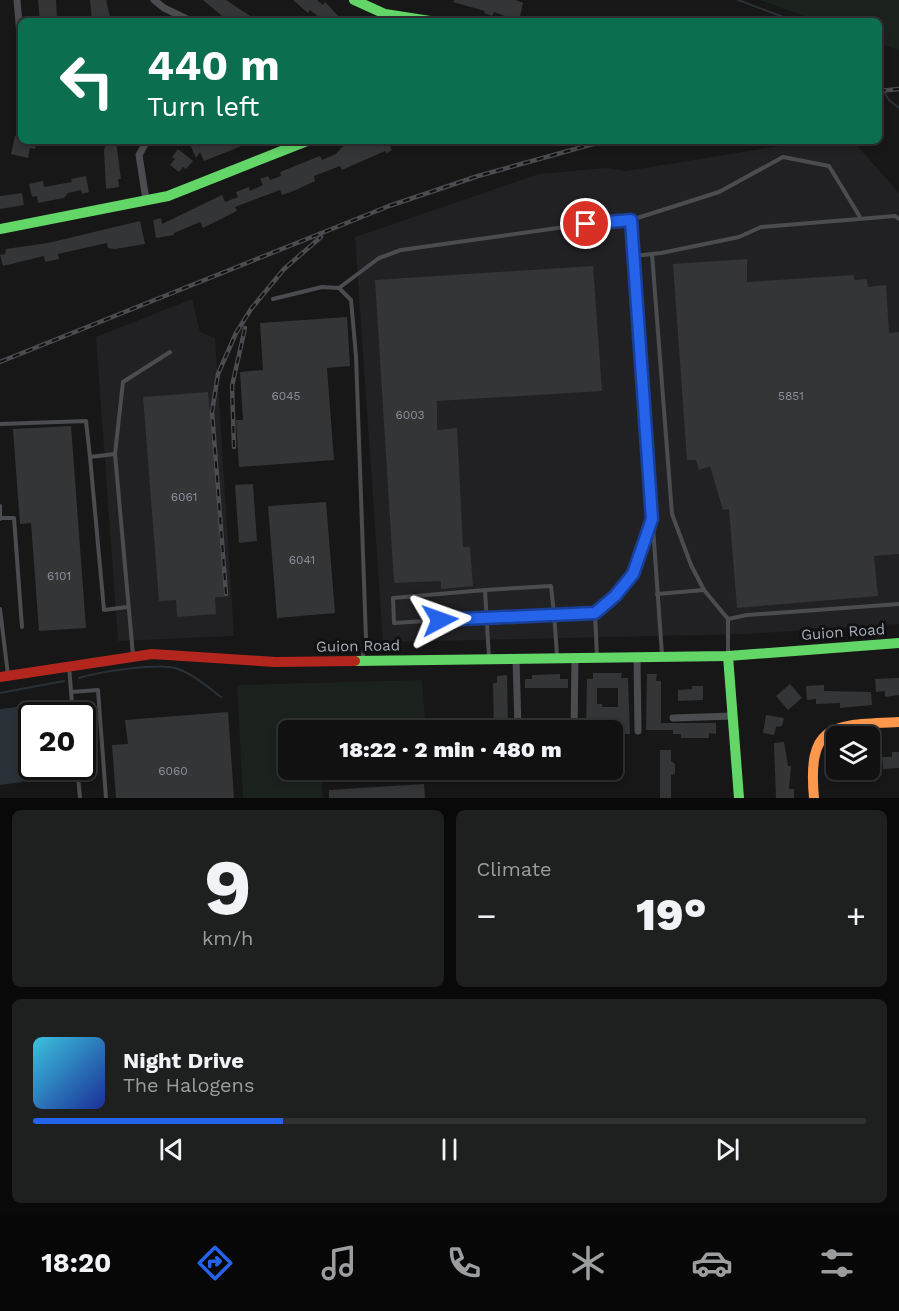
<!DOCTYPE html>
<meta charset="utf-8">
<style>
body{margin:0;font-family:"Work Sans",sans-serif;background:#1e1f1f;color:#f1f3f6;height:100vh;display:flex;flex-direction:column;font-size:22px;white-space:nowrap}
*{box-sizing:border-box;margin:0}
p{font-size:20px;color:#9c9d9f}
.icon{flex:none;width:33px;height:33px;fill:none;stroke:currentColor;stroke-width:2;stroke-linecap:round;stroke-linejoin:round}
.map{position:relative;height:798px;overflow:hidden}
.panel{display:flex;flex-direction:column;gap:12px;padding:12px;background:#090909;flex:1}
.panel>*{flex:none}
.banner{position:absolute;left:18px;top:18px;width:864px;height:126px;border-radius:9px;box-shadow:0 3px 9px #0003,0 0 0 2px #303131;background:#0b6e4f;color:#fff;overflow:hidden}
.buttons{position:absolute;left:826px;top:726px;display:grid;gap:12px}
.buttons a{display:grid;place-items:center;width:54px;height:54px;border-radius:9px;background:#111;box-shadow:0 3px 9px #0003,0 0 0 2px #303131;font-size:30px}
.speed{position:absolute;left:18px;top:702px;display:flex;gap:12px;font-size:30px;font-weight:700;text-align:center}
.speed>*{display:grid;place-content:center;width:78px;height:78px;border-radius:50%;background:#111;box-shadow:0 3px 9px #0003,0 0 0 2px #303131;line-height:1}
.speed .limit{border:3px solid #111;border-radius:9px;background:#fff;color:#111}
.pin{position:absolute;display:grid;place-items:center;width:51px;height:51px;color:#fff;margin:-26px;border:3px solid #fff;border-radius:50%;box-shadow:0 2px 6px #0007}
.me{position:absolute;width:66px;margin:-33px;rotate:86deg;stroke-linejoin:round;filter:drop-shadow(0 0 4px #0008)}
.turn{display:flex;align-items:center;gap:21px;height:126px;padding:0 30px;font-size:27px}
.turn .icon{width:78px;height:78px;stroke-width:2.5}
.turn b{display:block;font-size:42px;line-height:51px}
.big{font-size:45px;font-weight:800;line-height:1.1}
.panel .tile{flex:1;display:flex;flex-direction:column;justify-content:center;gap:9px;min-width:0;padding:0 21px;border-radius:9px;background:#1e1f1f}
.panel .dial{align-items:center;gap:0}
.dial b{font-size:78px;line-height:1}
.song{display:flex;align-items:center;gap:18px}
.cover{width:72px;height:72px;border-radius:9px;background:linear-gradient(135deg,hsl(190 70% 55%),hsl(230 70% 35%))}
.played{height:6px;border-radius:3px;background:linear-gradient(90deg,#2563eb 30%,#303131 30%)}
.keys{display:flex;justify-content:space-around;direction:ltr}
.heat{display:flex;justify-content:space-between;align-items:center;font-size:33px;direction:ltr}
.panel .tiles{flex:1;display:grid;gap:12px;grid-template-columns:1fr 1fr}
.tile:last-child{grid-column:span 2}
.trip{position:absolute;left:278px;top:720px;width:345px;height:60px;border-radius:9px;background:#111;box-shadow:0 3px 9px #0003,0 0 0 2px #303131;font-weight:800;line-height:60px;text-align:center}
.tab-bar{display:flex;height:96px;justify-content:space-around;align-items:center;background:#070707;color:#9c9d9f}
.tab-bar .icon{width:42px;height:42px}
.tab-bar .current{color:#2563eb}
.tab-bar b{font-size:27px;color:#f1f3f6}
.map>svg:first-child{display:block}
.built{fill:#212124}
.green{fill:#1b211c}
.water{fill:#2a3239}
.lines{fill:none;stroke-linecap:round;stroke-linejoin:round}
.stream{stroke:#2a3239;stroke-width:2}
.building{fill:#343537;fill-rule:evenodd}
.lane{stroke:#4b4c50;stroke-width:4}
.street{stroke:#4b4c50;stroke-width:7}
.fast{stroke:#63d668;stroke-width:10}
.slow{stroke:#ff974d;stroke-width:10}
.jam{stroke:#b3261e;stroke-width:10}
.rail-casing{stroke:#4b4c4f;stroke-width:4.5}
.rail{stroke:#111113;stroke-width:2;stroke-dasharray:7;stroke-linecap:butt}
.route-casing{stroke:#184099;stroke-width:15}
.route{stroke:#2563eb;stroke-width:10}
.labels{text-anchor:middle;stroke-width:6;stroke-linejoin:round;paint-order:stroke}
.number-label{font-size:12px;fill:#8b8f98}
.street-label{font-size:15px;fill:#a8adb8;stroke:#111113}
</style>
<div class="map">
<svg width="899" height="798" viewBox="0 0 899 798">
<rect width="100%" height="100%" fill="#171717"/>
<g class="built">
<polygon points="810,141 853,141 899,193 899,624 746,634 383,642 355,237 539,174 605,168 626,171"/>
<polygon points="192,299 200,332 215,338 234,636 118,641 96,337"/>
</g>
<g class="green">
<polygon points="760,0 899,0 899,50 879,43 879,21 819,21"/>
<polygon points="422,680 426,730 288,730 288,770 321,770 323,798 243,798 237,685"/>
</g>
<polygon class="water" points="17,707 21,715 24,776 22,782 0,785 0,709"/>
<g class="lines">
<g class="stream">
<polyline points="738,0 794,21"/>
<polyline points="879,84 889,100 899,108"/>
<path d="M79,678C97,672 157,663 175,668C190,672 208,687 221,697"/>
<polyline points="0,693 64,681"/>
</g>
</g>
<g class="building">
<polygon points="38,0 56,0 57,21 40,21"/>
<polygon points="90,0 106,0 111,21 92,21"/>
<polygon points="203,0 226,0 258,21 228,21"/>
<polygon points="293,0 317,0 323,5 325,2 343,21 324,21 310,10 308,13"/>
<polygon points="454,0 516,0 523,3 519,21 509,21 510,18 494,12 492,16 484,13 485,11 453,2"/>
<polygon points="15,136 21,137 21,141 37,141 35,149 30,148 28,158 11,154"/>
<polygon points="107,141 116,141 121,179 118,179 119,187 106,189 104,150"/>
<polygon points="198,141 254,141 204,161 200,152 196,158 190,144"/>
<polygon points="356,141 399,141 390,146 392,150 387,153 385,151 342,170 340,166 314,176 315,181 296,190 282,195 280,190 235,207 237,211 203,228 200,222 174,233 174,235 156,238 153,220 161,218 162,224 222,195 225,202 238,197 236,192 249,187 250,191 263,185 260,179 268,176 270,180 281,176 280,172 320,156 322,160 336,154 342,147"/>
<polygon points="178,149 193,161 186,169 183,167 179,172 170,165 175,159 172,157"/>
<polygon points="86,176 89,192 82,194 81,190 68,193 64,198 38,203 37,196 32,197 29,184 43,181 44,187 72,182 71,179"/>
<polygon points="22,193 24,205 0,209 0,196"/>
<polygon points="140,221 145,244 115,249 108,248 107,243 58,254 59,259 45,262 44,256 3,266 0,255 5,254 6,249 48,243"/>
<polygon points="747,259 747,282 854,275 854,280 867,279 868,287 886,285 889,333 899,332 899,554 874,556 878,596 737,608 729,509 723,510 710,466 699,470 696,460 687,460 673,264"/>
<polygon points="593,266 602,391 437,401 437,430 457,428 463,547 470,547 473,586 441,589 441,581 394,583 375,280"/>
<polygon points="347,317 350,366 327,368 334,460 239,467 236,420 243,420 240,372 263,370 260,323"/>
<polygon points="208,392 224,597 215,597 216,614 177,617 176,600 159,601 143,397"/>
<polygon points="71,426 86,628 39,631 31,523 20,524 13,429"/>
<polygon points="253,484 257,541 239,543 235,485"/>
<polygon points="326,502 335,613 277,618 268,506"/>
<path d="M593,673H622L621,678H628L630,734H614V730H586L587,679H593ZM597,688H618V707H602V704H597Z"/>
<polygon points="560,674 560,679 568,679 568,688 525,688 525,679 532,679 532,675"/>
<polygon points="647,674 657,674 656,681 661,681 661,723 716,723 716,734 709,733 709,738 681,738 681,734 673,734 673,730 646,730"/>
<polygon points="507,675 508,730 494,730 493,683 497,683 497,676"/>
<polygon points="899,678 899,695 885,697 885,691 876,692 875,679"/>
<polygon points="790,684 802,698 788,710 776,696"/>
<polygon points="824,685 824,691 871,692 872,705 840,708 840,703 816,704 816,699 807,700 806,686"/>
<polygon points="692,686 703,686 703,700 678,701 678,690 692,689"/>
<polygon points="228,712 234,798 116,798 112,745 128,744 125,720"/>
<polygon points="766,715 784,718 782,726 776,727 774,735 763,733"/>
<polygon points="784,742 788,766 791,766 789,789 794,789 794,798 776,798 774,743"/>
<polygon points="660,750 671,750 671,761 675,764 675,774 671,775 671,798 660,798"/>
<polygon points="892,752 899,752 899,768 883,769 882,757 892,757"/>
<polygon points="424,784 425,798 329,798 329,790"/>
</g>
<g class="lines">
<g class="lane">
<polyline points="652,254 672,514 691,565 704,590 728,619 728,655"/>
<polyline points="634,256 631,220 719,192 783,157 829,166 860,217"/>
<polyline points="339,288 379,258 401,250 586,224 631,220"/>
<polyline points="273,299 322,287 339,288 351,300 356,356 366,639 362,660"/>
<polyline points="0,424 86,421 90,457 115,454 133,655"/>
<polyline points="115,454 123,382 170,352"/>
<polyline points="90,457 104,610 127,607"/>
<polyline points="0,506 0,519"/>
<polyline points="1,518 14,518 22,627"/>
<polyline points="485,590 551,586 554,613 595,613 597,657"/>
<polyline points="657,594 704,590"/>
<polyline points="0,609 8,675"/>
<path d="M595,613C632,585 637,563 651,522"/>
<polyline points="728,619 747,615 899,604"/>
<polyline points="662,655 634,256 661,253 739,237 761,227 895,216 899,219"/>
<polyline points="489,658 485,590 393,598 394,623 554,613 557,655"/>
<polyline points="69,666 73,716"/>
<polyline points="71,692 98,690 106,798"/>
<polyline points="77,766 80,798"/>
</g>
<g class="street">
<polyline points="17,0 21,46"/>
<polyline points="154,0 164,8 191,21"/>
<polyline points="146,200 139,155 147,141"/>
<polyline points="637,657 638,731"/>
<polyline points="516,659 518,728"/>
<polyline points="673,718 733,716"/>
<polyline points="574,730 575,658"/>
</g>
<g class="fast">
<polyline points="354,0 385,14 430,21"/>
<polyline points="0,229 168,196 307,141"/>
<polyline points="728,656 739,798"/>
<polyline points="355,661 728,656 899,643"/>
</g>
<path class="slow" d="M814,798C807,722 833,725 899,722"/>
<polyline class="jam" points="0,677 152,654 275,662 355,661"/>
<defs>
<g id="rail">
<polyline points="879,91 899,89"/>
<polyline points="0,362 389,206 478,176 604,141"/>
<polyline points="234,447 232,386 245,328"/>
<polyline points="226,594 212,412 218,374 236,333 251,309 284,269 321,237"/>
</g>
</defs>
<use href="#rail" class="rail-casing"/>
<use href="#rail" class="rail"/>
</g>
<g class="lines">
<defs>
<polyline id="route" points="440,620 595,613 615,596 633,574 652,519 631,220 586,224"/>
</defs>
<use href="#route" class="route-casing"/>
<use href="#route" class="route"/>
</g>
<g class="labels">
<g class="number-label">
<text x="286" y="400">6045</text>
<text x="791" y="400">5851</text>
<text x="410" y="419">6003</text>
<text x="184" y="501">6061</text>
<text x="302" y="564">6041</text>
<text x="59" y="580">6101</text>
<text x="173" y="775">6060</text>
</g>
<g class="street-label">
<text transform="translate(843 632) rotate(-4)" y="5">Guion Road</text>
<text transform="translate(358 646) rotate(-1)" y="5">Guion Road</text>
</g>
</g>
</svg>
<div class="buttons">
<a><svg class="icon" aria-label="layers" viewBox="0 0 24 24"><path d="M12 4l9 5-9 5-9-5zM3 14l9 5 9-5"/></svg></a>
</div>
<div class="speed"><div class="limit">20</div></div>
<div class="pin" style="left:586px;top:224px;background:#d93025"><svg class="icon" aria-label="arrive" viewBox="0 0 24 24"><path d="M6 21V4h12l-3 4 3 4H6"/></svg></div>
<svg class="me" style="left:440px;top:620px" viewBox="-20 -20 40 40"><path d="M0-17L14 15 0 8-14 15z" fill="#2563eb" stroke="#fff" stroke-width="4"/></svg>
<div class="trip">18:22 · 2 min · 480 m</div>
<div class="banner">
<div class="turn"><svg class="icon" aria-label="left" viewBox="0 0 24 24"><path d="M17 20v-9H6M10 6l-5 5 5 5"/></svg><div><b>440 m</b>Turn left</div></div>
</div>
</div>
<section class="panel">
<div class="tiles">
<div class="tile dial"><b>9</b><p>km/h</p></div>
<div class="tile"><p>Climate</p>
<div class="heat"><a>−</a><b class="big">19°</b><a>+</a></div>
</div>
<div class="tile">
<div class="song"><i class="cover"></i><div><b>Night Drive</b><p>The Halogens</p></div></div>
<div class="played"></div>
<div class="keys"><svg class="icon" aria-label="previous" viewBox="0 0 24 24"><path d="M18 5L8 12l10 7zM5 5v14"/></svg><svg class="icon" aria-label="pause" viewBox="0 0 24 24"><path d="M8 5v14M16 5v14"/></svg><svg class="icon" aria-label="next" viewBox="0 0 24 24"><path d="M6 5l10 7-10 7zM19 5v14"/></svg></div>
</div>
</div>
</section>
<nav class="tab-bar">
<b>18:20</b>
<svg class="icon current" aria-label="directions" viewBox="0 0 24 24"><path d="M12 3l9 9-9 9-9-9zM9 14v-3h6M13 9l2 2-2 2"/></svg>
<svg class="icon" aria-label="music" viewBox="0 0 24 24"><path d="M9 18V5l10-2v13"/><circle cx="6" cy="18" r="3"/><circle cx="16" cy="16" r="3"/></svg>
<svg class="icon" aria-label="phone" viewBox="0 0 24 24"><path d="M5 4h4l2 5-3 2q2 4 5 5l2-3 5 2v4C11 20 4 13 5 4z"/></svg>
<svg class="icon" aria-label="climate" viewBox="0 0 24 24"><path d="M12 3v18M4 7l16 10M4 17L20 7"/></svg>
<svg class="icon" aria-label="car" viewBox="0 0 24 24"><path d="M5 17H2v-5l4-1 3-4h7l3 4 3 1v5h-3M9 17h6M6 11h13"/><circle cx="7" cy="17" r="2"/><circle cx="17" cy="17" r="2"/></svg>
<svg class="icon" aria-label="filters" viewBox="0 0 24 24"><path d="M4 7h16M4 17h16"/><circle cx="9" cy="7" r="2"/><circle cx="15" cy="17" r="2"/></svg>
</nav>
